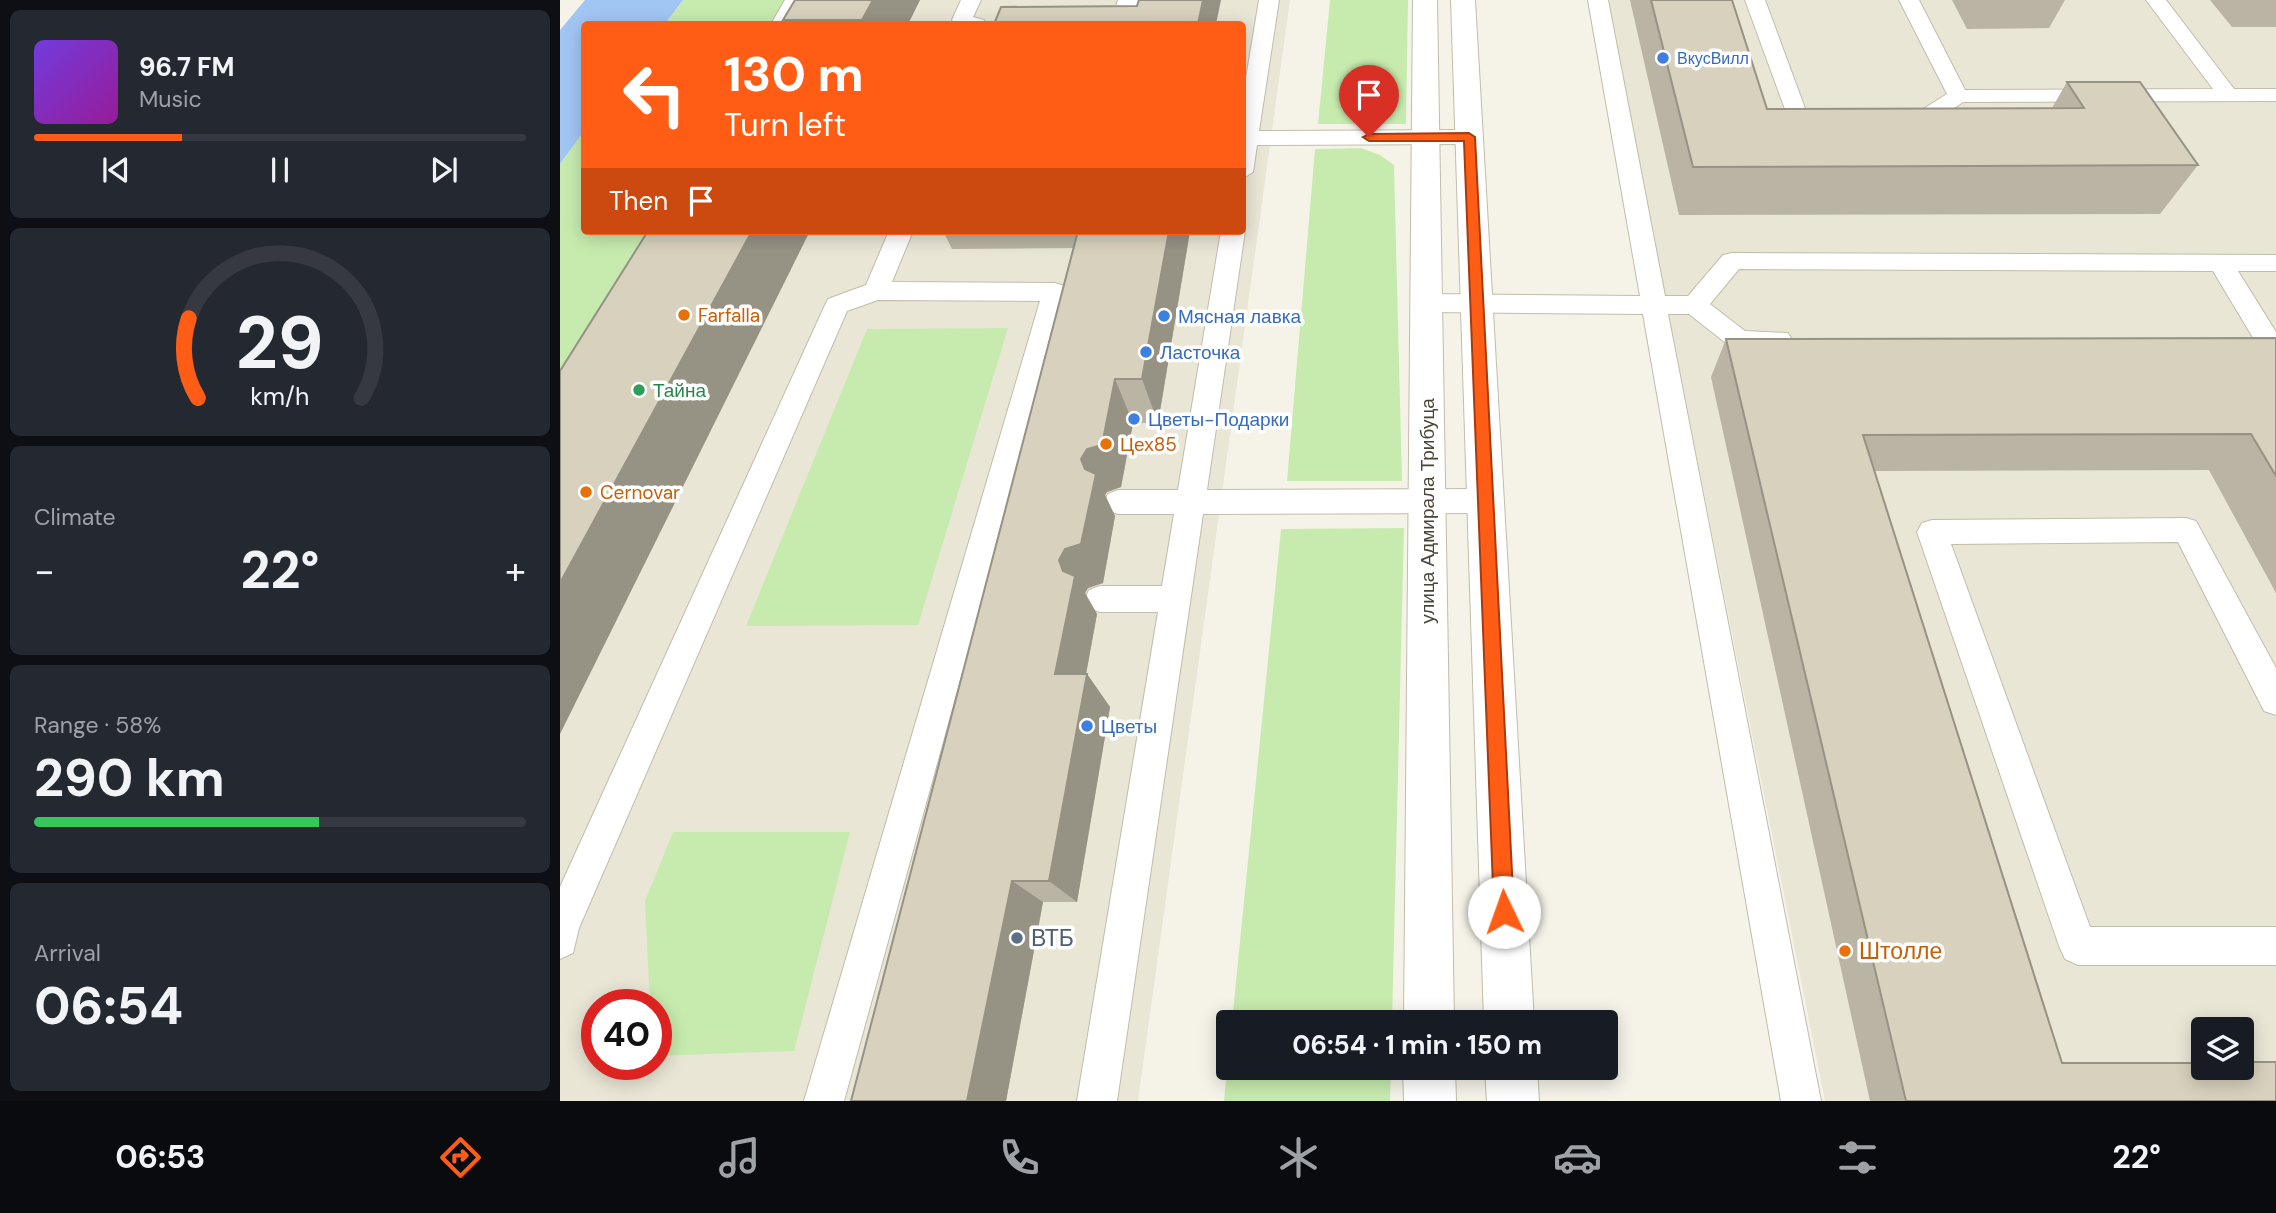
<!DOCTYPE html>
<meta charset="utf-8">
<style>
body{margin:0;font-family:"DM Sans",sans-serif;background:#242831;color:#f1f3f6;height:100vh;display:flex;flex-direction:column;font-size:26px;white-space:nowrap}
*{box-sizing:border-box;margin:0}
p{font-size:23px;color:#9ea1a6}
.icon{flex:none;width:38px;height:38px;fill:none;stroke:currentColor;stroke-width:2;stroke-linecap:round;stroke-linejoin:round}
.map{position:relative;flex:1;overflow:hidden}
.panel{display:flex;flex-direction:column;gap:10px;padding:10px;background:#0d0f14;width:560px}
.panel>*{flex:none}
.banner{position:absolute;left:21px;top:21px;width:665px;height:214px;border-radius:7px;box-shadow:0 4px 18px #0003;background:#ff5d15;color:#fff;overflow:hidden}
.tools{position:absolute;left:1631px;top:1017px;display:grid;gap:14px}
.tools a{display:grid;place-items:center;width:63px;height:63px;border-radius:7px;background:#171b24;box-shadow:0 4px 18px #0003;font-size:35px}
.speed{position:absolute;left:21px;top:989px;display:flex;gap:14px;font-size:35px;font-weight:700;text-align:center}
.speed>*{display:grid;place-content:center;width:91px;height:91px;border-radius:50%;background:#171b24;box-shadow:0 4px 18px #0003;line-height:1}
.speed .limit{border:10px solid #d22;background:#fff;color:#111}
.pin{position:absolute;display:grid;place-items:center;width:60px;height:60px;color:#fff;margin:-72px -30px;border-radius:50% 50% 50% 0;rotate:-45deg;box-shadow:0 0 7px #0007}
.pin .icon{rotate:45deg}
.me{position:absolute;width:77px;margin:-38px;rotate:357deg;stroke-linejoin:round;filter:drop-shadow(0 0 5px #0008)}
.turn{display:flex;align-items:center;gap:24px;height:147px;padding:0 28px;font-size:32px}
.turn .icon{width:91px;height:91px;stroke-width:2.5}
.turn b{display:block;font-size:49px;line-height:60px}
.then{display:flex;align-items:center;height:66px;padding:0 28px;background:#0003;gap:14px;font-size:26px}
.big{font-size:52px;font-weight:700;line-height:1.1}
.panel .tile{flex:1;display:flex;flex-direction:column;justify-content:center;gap:10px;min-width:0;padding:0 24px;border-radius:10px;background:#242831}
.panel .dial{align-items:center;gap:0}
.dial svg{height:182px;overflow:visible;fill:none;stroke:#363941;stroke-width:7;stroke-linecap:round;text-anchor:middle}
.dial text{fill:#f1f3f6;stroke:none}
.song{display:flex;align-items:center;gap:21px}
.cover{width:84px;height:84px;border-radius:10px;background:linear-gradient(135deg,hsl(260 70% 55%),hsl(300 70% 35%))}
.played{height:7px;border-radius:4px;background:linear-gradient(90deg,#ff5d15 30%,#363941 30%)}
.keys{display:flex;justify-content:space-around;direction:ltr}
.heat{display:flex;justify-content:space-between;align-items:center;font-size:38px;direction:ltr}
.charge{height:10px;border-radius:5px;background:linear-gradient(90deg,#34c759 58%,#363941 0)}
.trip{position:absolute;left:656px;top:1010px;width:402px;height:70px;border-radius:7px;background:#171b24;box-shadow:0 4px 18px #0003;font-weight:700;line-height:70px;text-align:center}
.tabs{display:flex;height:112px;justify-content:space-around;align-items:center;background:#090b0e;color:#9ea1a6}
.tabs .icon{width:49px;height:49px}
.tabs .current{color:#ff5d15}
.tabs b{font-size:32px;color:#f1f3f6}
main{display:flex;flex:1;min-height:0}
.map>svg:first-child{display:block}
.residential{fill:#e9e6d6;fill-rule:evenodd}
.green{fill:#c7ebaf}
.water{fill:#a2c6f4}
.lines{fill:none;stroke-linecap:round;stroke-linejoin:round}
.service-casing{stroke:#c1bdaa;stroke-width:2}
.tertiary-casing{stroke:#c1bdaa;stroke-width:2}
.service{fill:#fff;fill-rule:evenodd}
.tertiary{fill:#fff;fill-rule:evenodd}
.wall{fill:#b9b4a3}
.shaded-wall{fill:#969284}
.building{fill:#d7d1bd;stroke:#969284;stroke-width:2}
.route{fill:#ff5d15;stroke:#a63c0e;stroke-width:2}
.shop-dot{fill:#3f7fe0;stroke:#fff;stroke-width:2.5}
.food-dot{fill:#e8710a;stroke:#fff;stroke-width:2.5}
.leisure-dot{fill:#2e9e5b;stroke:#fff;stroke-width:2.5}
.service-dot{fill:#5c6f8a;stroke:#fff;stroke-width:2.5}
.labels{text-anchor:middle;stroke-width:7;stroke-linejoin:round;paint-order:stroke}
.far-shop-label{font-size:16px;fill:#366cbe;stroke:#fff;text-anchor:start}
.food-label{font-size:19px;fill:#c56008;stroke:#fff;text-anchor:start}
.shop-label{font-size:19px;fill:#366cbe;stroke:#fff;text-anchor:start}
.leisure-label{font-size:19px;fill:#27864d;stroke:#fff;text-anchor:start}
.street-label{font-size:19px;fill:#494436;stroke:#fff}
.near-service-label{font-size:23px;fill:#4e5e75;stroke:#fff;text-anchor:start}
.near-food-label{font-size:23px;fill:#c56008;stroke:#fff;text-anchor:start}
</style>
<main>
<section class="panel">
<div class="tile">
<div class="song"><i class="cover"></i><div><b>96.7 FM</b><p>Music</p></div></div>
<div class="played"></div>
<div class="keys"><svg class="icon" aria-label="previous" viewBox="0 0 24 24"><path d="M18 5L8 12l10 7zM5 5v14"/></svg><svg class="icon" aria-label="pause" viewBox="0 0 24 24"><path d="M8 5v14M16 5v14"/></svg><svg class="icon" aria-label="next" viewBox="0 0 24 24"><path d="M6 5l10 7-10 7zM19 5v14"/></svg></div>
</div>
<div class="tile dial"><svg viewBox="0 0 100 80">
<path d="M14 69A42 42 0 1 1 86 69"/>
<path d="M14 69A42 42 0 0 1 10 34" stroke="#ff5d15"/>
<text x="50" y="56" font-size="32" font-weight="700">29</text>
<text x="50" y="72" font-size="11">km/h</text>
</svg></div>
<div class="tile"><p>Climate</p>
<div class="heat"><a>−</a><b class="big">22°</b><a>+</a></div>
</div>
<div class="tile"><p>Range · 58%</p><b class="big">290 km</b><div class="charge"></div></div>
<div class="tile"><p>Arrival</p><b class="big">06:54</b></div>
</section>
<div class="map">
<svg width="1716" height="1101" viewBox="0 0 1716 1101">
<rect width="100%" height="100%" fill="#f5f3e8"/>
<g class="residential">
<path d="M208,0H730L578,1101H0V320L58,231H682V24H192ZM37,1004H96V1064H37Z"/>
<path d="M1046,0H1716V1101H1265ZM1643,1029H1682V1068H1643Z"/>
</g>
<g class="green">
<polygon points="123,0 235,0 220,24 105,24"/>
<polygon points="770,0 848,0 846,124 758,124"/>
<polygon points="24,131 24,231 92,231 0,379 0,164"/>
<polygon points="801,148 820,155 834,165 842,481 727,481 755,149"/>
<polygon points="448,328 358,625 186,626 307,329"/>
<polygon points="844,528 832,1022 672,1022 721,529"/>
<polygon points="113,832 290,832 234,1051 96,1056 96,1004 90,1004 85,901"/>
<polygon points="668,1059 668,1068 831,1068 830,1101 664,1101"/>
</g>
<polygon class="water" points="25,0 123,0 105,24 24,24 24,131 0,164 0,30"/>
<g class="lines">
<defs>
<g id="service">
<polygon points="225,0 245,0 229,24 211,24"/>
<polygon points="401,0 421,0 413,17 424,20 426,24 395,24 392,20"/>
<polygon points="558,0 578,0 570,24 551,24"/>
<polygon points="699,0 719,0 699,131 909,130 920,137 909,144 697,145 693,172 682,179 682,102"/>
<polygon points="1028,0 1048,0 1105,296 1128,296 1163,255 1172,253 1716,255 1716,271 1678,271 1716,332 1716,346 1707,348 1698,346 1653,271 1179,269 1150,304 1185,331 1228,333 1232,340 1228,347 1180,349 1171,347 1129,314 1108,314 1261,1101 1221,1101 1083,314 866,312 857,309 854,303 857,297 866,294 1080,296"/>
<polygon points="1185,0 1205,0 1246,111 1276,113 1279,118 1276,123 1230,123"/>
<polygon points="1339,0 1359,0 1405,90 1653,89 1586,0 1606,0 1674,89 1716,89 1716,101 1403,102 1373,123 1335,123 1332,118 1335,113 1360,111 1387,94"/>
<polygon points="682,227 685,231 647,490 926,489 936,493 940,501 936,509 926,513 643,514 557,1101 517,1101 598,612 540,612 529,608 525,599 529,590 540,586 602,586 614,514 558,514 548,510 544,502 548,494 558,490 618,490 661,231 682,231"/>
<polygon points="329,231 353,231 332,282 495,283 504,286 507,292 284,1101 244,1101 480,301 318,300 287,311 19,928 13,953 0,959 0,887 265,305 268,299 306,285"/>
<polygon points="1626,518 1636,521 1716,668 1716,715 1704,711 1618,542 1391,544 1530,927 1716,927 1716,965 1518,965 1505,959 1499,946 1357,532 1362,523 1372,520"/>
</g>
<g id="tertiary">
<polygon points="853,0 877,0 894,1022 844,1022"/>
<polygon points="891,0 915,0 974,1022 924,1022"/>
<polygon points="843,1068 895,1068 896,1101 844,1101"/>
<polygon points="925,1068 977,1068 979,1101 927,1101"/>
</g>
</defs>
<use href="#service" class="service-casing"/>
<use href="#tertiary" class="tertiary-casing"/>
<use href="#service" class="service"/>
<use href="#tertiary" class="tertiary"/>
</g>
<g class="wall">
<polygon points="235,0 360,0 348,24 225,24 223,20"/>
<polygon points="1070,0 1172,0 1207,109 1492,108 1507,82 1638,165 1600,214 1119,215"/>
<polygon points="1392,0 1505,0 1489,28 1407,29"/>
<polygon points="1650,0 1716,0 1716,27 1672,27"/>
<polygon points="383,231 630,231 598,423 573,423 561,487 547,492 545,495 555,516 543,583 528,588 525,593 537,614 526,674 527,674 550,707 517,902 483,902 446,1101 291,1101 513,248 392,249"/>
<polygon points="1716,338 1716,593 1649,470 1314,471 1502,1063 1716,1101 1310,1101 1151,377 1166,339"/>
</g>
<g class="shaded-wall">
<polygon points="313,0 360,0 348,24 304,24 302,20"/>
<polygon points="643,0 661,0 656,24 638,24"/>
<polygon points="192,231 250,231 0,734 0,583"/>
<polygon points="609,231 630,231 598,423 582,379"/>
<polygon points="555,379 573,423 561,487 547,492 545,495 555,516 543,583 528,588 525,593 537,614 520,707 495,674 503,571 499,560 525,469 521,459"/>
<polygon points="527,674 550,707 517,902 489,881"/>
<polygon points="452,881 483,902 446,1101 407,1101"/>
</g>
<g class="building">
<polygon points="235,0 313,0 302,20 223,20"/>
<polygon points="579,0 643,0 638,24 434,24 441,7 577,6"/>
<polygon points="1091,0 1172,0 1207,109 1524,108 1507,82 1580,82 1638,165 1133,167"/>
<polygon points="88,231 192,231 0,583 0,371"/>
<polygon points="518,231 609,231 582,379 555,379 542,445 527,449 521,459 525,469 536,474 521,544 505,549 499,560 503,571 515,576 495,674 527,674 489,881 452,881 407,1101 291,1101"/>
<polygon points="1716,338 1716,476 1691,434 1303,435 1502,1063 1643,1063 1643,1068 1682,1068 1682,1062 1716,1062 1716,1101 1346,1101 1166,339"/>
</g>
<polygon class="route" points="909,133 915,137 954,912 951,919 944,922 937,919 934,912 904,141 809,141 803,137 809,134"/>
<g class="shop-dot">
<circle cx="1103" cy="58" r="7"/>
<circle cx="604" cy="316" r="7"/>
<circle cx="586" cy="352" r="7"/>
<circle cx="574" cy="419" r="7"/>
<circle cx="527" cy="726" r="7"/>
</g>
<g class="food-dot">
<circle cx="124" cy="315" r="7"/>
<circle cx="546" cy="444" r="7"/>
<circle cx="26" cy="492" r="7"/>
<circle cx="1285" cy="951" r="7"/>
</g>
<circle class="leisure-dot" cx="79" cy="390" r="7"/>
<circle class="service-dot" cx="457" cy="938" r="7"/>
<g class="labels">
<g class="far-shop-label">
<text x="1117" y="64">ВкусВилл</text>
</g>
<g class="food-label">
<text x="138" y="322">Farfalla</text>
<text x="560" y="451">Цех85</text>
<text x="40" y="499">Cernovar</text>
</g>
<g class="shop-label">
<text x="618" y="323">Мясная лавка</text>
<text x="600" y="359">Ласточка</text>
<text x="588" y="426">Цветы-Подарки</text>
<text x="541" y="733">Цветы</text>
</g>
<g class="leisure-label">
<text x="93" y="397">Тайна</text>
</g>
<g class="street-label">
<text transform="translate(867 511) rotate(-90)" y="7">улица Адмирала Трибуца</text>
</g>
<g class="near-service-label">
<text x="471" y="946">ВТБ</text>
</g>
<g class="near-food-label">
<text x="1299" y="959">Штолле</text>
</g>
</g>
</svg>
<div class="tools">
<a><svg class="icon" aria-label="layers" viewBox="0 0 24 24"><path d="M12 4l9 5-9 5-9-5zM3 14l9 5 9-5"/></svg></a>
</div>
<div class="speed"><div class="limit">40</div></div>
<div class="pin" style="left:809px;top:137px;background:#d93025"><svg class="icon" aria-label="arrive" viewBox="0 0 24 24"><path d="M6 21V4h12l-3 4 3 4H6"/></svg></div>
<svg class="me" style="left:944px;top:912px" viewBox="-20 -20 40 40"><circle r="19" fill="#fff"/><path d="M0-13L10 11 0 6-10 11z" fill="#ff5d15"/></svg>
<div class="trip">06:54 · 1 min · 150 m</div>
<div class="banner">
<div class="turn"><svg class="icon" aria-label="left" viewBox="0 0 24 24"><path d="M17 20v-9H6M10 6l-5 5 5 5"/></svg><div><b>130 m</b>Turn left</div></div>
<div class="then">Then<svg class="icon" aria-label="arrive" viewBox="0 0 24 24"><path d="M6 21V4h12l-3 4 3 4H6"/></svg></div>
</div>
</div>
</main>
<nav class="tabs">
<b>06:53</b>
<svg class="icon current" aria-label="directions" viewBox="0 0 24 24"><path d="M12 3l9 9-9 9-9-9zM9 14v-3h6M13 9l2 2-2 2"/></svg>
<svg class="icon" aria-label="music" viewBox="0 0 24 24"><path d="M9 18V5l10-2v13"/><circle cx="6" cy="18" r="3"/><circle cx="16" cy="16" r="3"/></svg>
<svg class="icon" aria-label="phone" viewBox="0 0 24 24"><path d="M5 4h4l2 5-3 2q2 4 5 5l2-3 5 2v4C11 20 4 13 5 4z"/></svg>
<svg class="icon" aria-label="climate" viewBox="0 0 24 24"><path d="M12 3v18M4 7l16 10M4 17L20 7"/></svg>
<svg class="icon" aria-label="car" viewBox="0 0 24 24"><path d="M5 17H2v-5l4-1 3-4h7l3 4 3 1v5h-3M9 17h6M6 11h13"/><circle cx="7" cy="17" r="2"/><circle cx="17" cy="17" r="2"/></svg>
<svg class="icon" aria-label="filters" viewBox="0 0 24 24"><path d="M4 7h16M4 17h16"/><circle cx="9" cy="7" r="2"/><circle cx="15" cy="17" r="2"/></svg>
<b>22°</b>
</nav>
